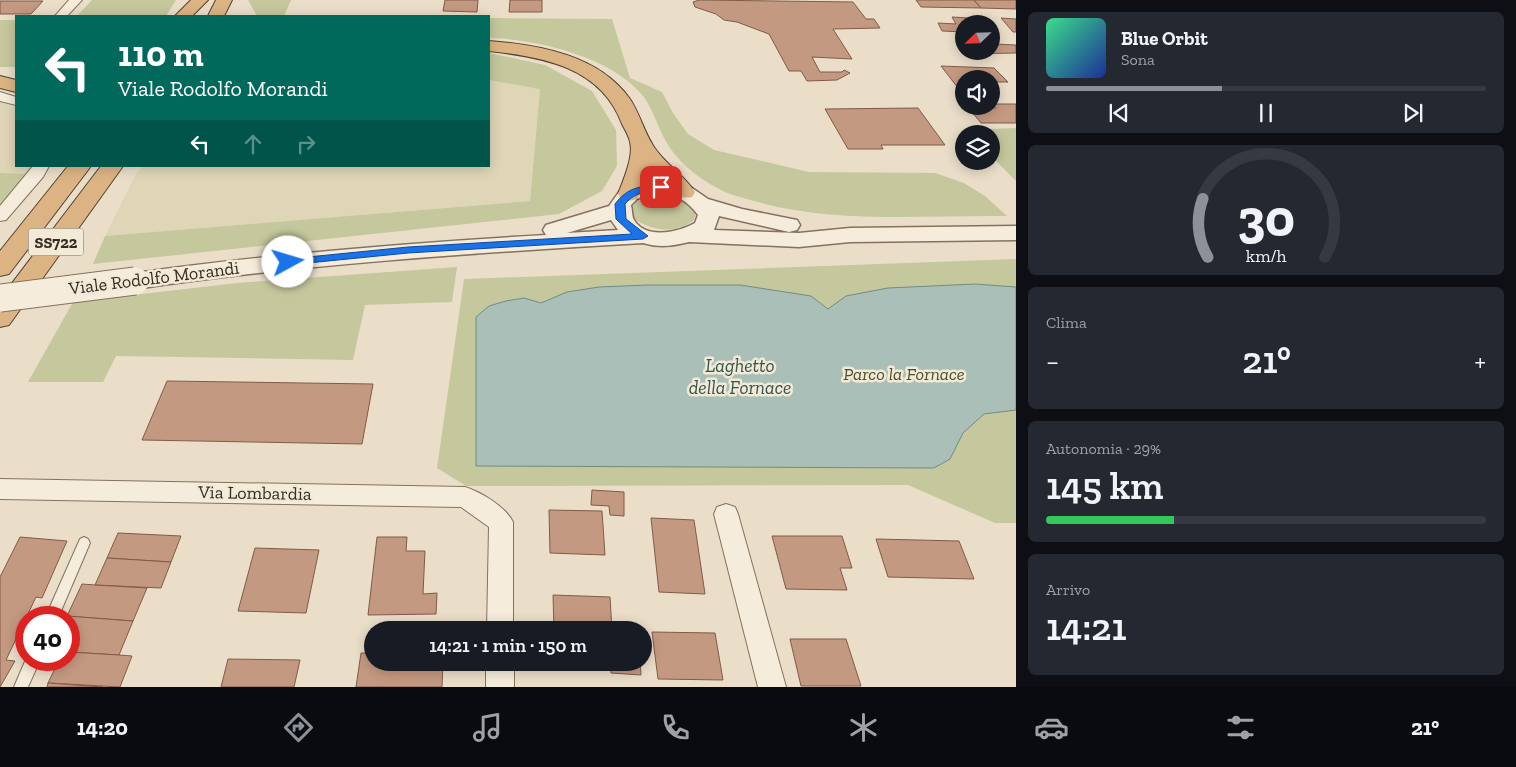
<!DOCTYPE html>
<html lang="it">
<meta charset="utf-8">
<style>
body{margin:0;font-family:"Zilla Slab",serif;background:#242831;color:#f1f3f6;height:100vh;display:flex;flex-direction:column;font-size:19px;white-space:nowrap}
*{box-sizing:border-box;margin:0}
p{font-size:16px;color:#9ea1a6}
.icon{flex:none;width:28px;height:28px;fill:none;stroke:currentColor;stroke-width:2;stroke-linecap:round;stroke-linejoin:round}
.map{position:relative;flex:1;overflow:hidden}
.side{display:flex;flex-direction:column;gap:12px;padding:12px;background:#0d0f14;width:500px}
.side>*{flex:none}
.top-card{position:absolute;left:15px;top:15px;width:475px;height:152px;border-radius:0px;box-shadow:0 2px 12px #0003;background:#00695c;color:#fff;overflow:hidden}
.needle{width:32px;rotate:247deg}
.tools{position:absolute;left:955px;top:15px;display:grid;gap:10px}
.tools a{display:grid;place-items:center;width:45px;height:45px;border-radius:50%;background:#171b24;box-shadow:0 2px 12px #0003;font-size:25px}
.speed{position:absolute;left:15px;top:606px;display:flex;gap:10px;font-size:25px;font-weight:700;text-align:center}
.speed>*{display:grid;place-content:center;width:65px;height:65px;border-radius:50%;background:#171b24;box-shadow:0 2px 12px #0003;line-height:1}
.speed .limit{border:8px solid #d22;background:#fff;color:#111}
.pin{position:absolute;display:grid;place-items:center;width:42px;height:42px;color:#fff;margin:-21px;border-radius:10px;box-shadow:0 2px 8px #0006}
.me{position:absolute;width:55px;margin:-28px;rotate:84deg;stroke-linejoin:round;filter:drop-shadow(0 0 4px #0008)}
.turn{display:flex;align-items:center;gap:18px;height:105px;padding:0 20px;font-size:22px}
.turn .icon{width:65px;height:65px;stroke-width:2.5}
.turn b{display:block;font-size:35px;line-height:42px}
.lanes{display:flex;align-items:center;height:48px;padding:0 20px;background:#0003;justify-content:center;gap:25px;direction:ltr}
.lanes .off{opacity:.35}
.big{font-size:38px;font-weight:600;line-height:1.1}
.side .widget{flex:1;display:flex;flex-direction:column;justify-content:center;gap:8px;min-width:0;padding:0 18px;border-radius:8px;background:#242831}
.side .dial{align-items:center;gap:0}
.dial svg{height:130px;overflow:visible;fill:none;stroke:#363941;stroke-width:7;stroke-linecap:round;text-anchor:middle}
.dial text{fill:#f1f3f6;stroke:none}
.song{display:flex;align-items:center;gap:15px}
.cover{width:60px;height:60px;border-radius:8px;background:linear-gradient(135deg,hsl(150 70% 55%),hsl(230 70% 35%))}
.played{height:5px;border-radius:2px;background:linear-gradient(90deg,#8c9099 40%,#363941 40%)}
.keys{display:flex;justify-content:space-around;direction:ltr}
.heat{display:flex;justify-content:space-between;align-items:center;font-size:28px;direction:ltr}
.charge{height:8px;border-radius:4px;background:linear-gradient(90deg,#34c759 29%,#363941 0)}
.trip{position:absolute;left:364px;top:621px;width:288px;height:50px;border-radius:25px;background:#171b24;box-shadow:0 2px 12px #0003;font-weight:600;line-height:50px;text-align:center}
.dock{display:flex;height:80px;justify-content:space-around;align-items:center;background:#090b0e;color:#9ea1a6}
.dock .icon{width:35px;height:35px}
.dock .on{color:#8c9099}
.dock b{font-size:22px;color:#f1f3f6}
main{display:flex;flex:1;min-height:0}
.map>svg:first-child{display:block}
.farmland{fill:#dfd6b7}
.green{fill:#c5c79d}
.water{fill:#a9bfb7;stroke:#708c84}
.building{fill:#c49982;stroke:#815b47}
.lines{fill:none;stroke-linecap:round;stroke-linejoin:round}
.service-casing{stroke:#84715f;stroke-width:2}
.minor-casing{stroke:#84715f;stroke-width:2}
.tertiary-casing{stroke:#84715f;stroke-width:3}
.trunk-casing{stroke:#534033;stroke-width:2}
.service{fill:#f6ecdb;fill-rule:evenodd}
.minor{fill:#f6ecdb;fill-rule:evenodd}
.tertiary{fill:#f6ecdb;fill-rule:evenodd}
.trunk{fill:#dcb484;fill-rule:evenodd}
.tertiary-bridge-casing{stroke:#84715f;stroke-width:29;stroke-linecap:butt}
.tertiary-bridge{stroke:#f6ecdb;stroke-width:27}
.route{fill:#1a73e8;stroke:#114b97}
.labels{text-anchor:middle;stroke-width:5;stroke-linejoin:round;paint-order:stroke}
.shield{fill:#f2e9d7;stroke:#6e6358;stroke-width:1}
.shield-label{font-size:16px;font-weight:bold;fill:#362a21}
.street-label{font-size:18px;fill:#362a21;stroke:#f2e9d7}
.park-label{font-size:18px;font-style:italic;fill:#4a512a;stroke:#f2e9d7}
.water-label{font-size:19px;font-style:italic;fill:#325550;stroke:#f2e9d7}
</style>
<main>
<div class="map">
<svg width="1016" height="687" viewBox="0 0 1016 687">
<rect width="100%" height="100%" fill="#eadec9"/>
<g class="farmland">
<polygon points="489,80 540,88 530,201 105,236 135,176 143,166 489,166"/>
<polygon points="0,102 16,108 16,166 33,166 30,174 0,173"/>
</g>
<g class="green">
<polygon points="92,0 176,0 166,16 77,16"/>
<polygon points="248,0 291,0 284,16 257,16"/>
<path d="M489,18L612,19L630,78L662,92L673,113L688,134L714,150L809,172L935,173L964,183L985,196L1007,216C923,215 835,224 754,201C745,198 734,196 725,192C704,182 683,167 670,148C659,132 655,113 644,97C613,57 537,39 489,38Z"/>
<rect x="0" y="20" width="16" height="47"/>
<polygon points="489,53 545,65 592,91 616,130 617,166 602,191 559,214 93,264 105,236 530,201 540,89 489,80"/>
<polygon points="1016,128 1016,181 991,156 991,134 969,134 965,130"/>
<polygon points="0,173 30,174 0,207"/>
<path d="M657,195C668,196 704,201 694,220C676,235 651,231 633,218C629,199 641,197 657,195Z"/>
<polygon points="1016,259 1016,523 995,523 908,485 466,486 437,468 464,279"/>
<polygon points="457,267 452,302 365,305 353,360 116,356 103,382 28,382 73,302 237,283"/>
</g>
<polygon class="water" points="975,284 1016,287 1016,410 984,414 963,433 950,459 934,468 476,466 476,317 489,306 506,301 524,298 541,303 567,292 599,287 648,285 740,285 811,296 828,309 846,296 888,288"/>
<g class="building">
<polygon points="445,0 478,0 477,12 443,11"/>
<polygon points="510,0 542,0 542,12 509,12"/>
<polygon points="699,0 853,2 866,19 874,19 880,28 833,29 852,59 812,57 820,72 842,72 844,70 850,73 837,80 807,81 801,71 789,71 769,34 737,22 724,20 716,14 695,7 693,2"/>
<polygon points="916,0 974,0 981,8 921,7"/>
<polygon points="974,0 1016,0 1016,9 981,8"/>
<polygon points="0,1 43,1 31,14 0,14"/>
<polygon points="952,17 986,19 989,24 964,24 964,32 942,31 938,23 956,24"/>
<polygon points="1001,18 1016,19 1016,32 1013,32"/>
<polygon points="994,44 1016,45 1016,53 964,54 958,45 964,46 964,51 991,51 991,46 996,47"/>
<polygon points="941,66 994,68 1008,82 991,82 991,79 964,79 964,88 958,88"/>
<polygon points="993,104 1016,104 1016,123 981,123 967,106 996,108"/>
<polygon points="918,108 945,145 881,145 883,149 848,149 825,109"/>
<polygon points="167,381 373,384 362,444 142,440"/>
<polygon points="592,490 624,492 624,516 610,515 609,506 591,505"/>
<polygon points="549,510 602,511 605,555 550,553"/>
<polygon points="651,518 694,520 705,594 659,592"/>
<polygon points="118,533 181,536 171,562 107,558"/>
<polygon points="772,536 842,536 852,568 840,568 847,590 786,589"/>
<polygon points="20,537 67,541 42,598 36,597 6,660 15,661 0,687 0,577"/>
<polygon points="377,537 407,537 406,551 425,551 423,594 437,593 436,614 368,615"/>
<polygon points="876,539 959,541 974,579 888,577"/>
<polygon points="255,548 319,550 306,613 238,611"/>
<polygon points="107,558 171,562 161,588 95,585"/>
<polygon points="82,584 95,585 147,588 133,621 67,616"/>
<polygon points="553,595 610,597 612,630 554,630"/>
<polygon points="67,616 133,621 119,655 69,652 69,618"/>
<polygon points="652,632 715,633 723,680 658,679"/>
<polygon points="790,639 846,639 861,686 801,686"/>
<polygon points="69,652 119,655 132,656 120,687 48,683 59,660 69,660"/>
<polygon points="361,653 372,653 372,662 443,662 442,687 356,687"/>
<polygon points="228,659 300,660 294,687 221,687"/>
<polygon points="610,662 640,662 641,675 611,673"/>
<polygon points="48,683 103,687 47,687"/>
</g>
<g class="lines">
<defs>
<g id="service">
<polygon points="84,537 88,539 90,543 58,618 45,618 80,539"/>
<polygon points="26,659 40,660 28,687 14,687"/>
</g>
<g id="minor">
<polygon points="69,0 82,0 67,16 55,16"/>
<polygon points="0,92 16,97 16,105 0,101"/>
<polygon points="33,166 49,166 43,177 6,220 0,221 0,206"/>
<path d="M0,479L465,487C481,492 506,507 513,522V630H487L489,527L461,507L0,499Z"/>
<polygon points="726,504 735,507 738,514 786,687 758,687 714,514 717,507"/>
<rect x="486" y="662" width="28" height="25"/>
</g>
<path id="tertiary" d="M656,180L689,186L708,199L742,209L797,220L800,225L797,230L789,232L719,216L714,230L799,233L850,228L1016,226V240L850,242L799,247L689,242C673,246 659,248 643,243C473,253 304,264 135,289L126,287L123,281L126,275L135,273C271,254 408,243 546,235L543,230L546,225L609,206L621,189ZM651,193C671,193 686,198 698,215L695,223C679,232 646,240 634,220C632,217 632,209 631,205L637,199ZM611,220L618,230L567,233Z"/>
<g id="trunk">
<polygon points="191,0 208,0 192,16 175,16"/>
<polygon points="216,0 232,0 224,16 208,16"/>
<path d="M489,41C539,45 599,55 630,99C640,114 644,132 654,147C665,164 684,175 695,192L692,197C673,201 661,182 649,169L637,199L629,201L621,199L618,194C623,181 634,156 630,142C629,136 625,130 622,124C601,67 543,57 489,51Z"/>
<polygon points="0,76 16,80 16,92 0,88"/>
<polygon points="68,166 91,166 9,274 0,276 0,251"/>
<polygon points="101,166 123,166 9,325 0,327 0,299"/>
</g>
</defs>
<use href="#service" class="service-casing"/>
<use href="#minor" class="minor-casing"/>
<use href="#tertiary" class="tertiary-casing"/>
<use href="#trunk" class="trunk-casing"/>
<use href="#service" class="service"/>
<use href="#minor" class="minor"/>
<use href="#tertiary" class="tertiary"/>
<use href="#trunk" class="trunk"/>
<defs>
<polyline id="tertiary-bridge" points="0,298 135,281"/>
</defs>
<use href="#tertiary-bridge" class="tertiary-bridge-casing"/>
<use href="#tertiary-bridge" class="tertiary-bridge"/>
</g>
<path class="route" d="M661,184L665,187L664,189C648,192 636,191 625,204L626,219L648,236L643,239L408,253L288,265L283,262L288,259L408,247L632,234L616,219L615,204C629,186 640,187 661,184Z"/>
<g class="labels">
<rect class="shield" x="28.5" y="228.5" width="55" height="27" rx="4"/>
<g class="shield-label">
<text x="56" y="248">SS722</text>
</g>
<g class="street-label">
<text transform="translate(154 278) rotate(-7)" y="6">Viale Rodolfo Morandi</text>
<text transform="translate(255 493) rotate(1)" y="6">Via Lombardia</text>
</g>
<g class="park-label">
<text x="904" y="380">Parco la Fornace</text>
</g>
<g class="water-label">
<text x="740" y="372">Laghetto<tspan x="740" dy="22">della Fornace</tspan></text>
</g>
</g>
</svg>
<div class="tools">
<a><svg class="needle" viewBox="-14 -14 28 28"><path d="M0-13l5 13h-10z" fill="#e53935"/><path d="M0 13l5-13h-10z" fill="#9ea1a6"/></svg></a>
<a><svg class="icon" aria-label="sound" viewBox="0 0 24 24"><path d="M4 9h4l5-4v14l-5-4H4zM17 9q2 3 0 6"/></svg></a>
<a><svg class="icon" aria-label="layers" viewBox="0 0 24 24"><path d="M12 4l9 5-9 5-9-5zM3 14l9 5 9-5"/></svg></a>
</div>
<div class="speed"><div class="limit">40</div></div>
<div class="pin" style="left:661px;top:187px;background:#d93025"><svg class="icon" aria-label="arrive" viewBox="0 0 24 24"><path d="M6 21V4h12l-3 4 3 4H6"/></svg></div>
<svg class="me" style="left:288px;top:262px" viewBox="-20 -20 40 40"><circle r="19" fill="#fff"/><path d="M0-13L10 11 0 6-10 11z" fill="#1a73e8"/></svg>
<div class="trip">14:21 · 1 min · 150 m</div>
<div class="top-card">
<div class="turn"><svg class="icon" aria-label="left" viewBox="0 0 24 24"><path d="M17 20v-9H6M10 6l-5 5 5 5"/></svg><div><b>110 m</b>Viale Rodolfo Morandi</div></div>
<div class="lanes"><svg class="icon" aria-label="left" viewBox="0 0 24 24"><path d="M17 20v-9H6M10 6l-5 5 5 5"/></svg><svg class="icon off" aria-label="ahead" viewBox="0 0 24 24"><path d="M12 20V5M6 11l6-6 6 6"/></svg><svg class="icon off" aria-label="right" viewBox="0 0 24 24"><path d="M7 20v-9h11M14 6l5 5-5 5"/></svg></div>
</div>
</div>
<section class="side">
<div class="widget">
<div class="song"><i class="cover"></i><div><b>Blue Orbit</b><p>Sona</p></div></div>
<div class="played"></div>
<div class="keys"><svg class="icon" aria-label="previous" viewBox="0 0 24 24"><path d="M18 5L8 12l10 7zM5 5v14"/></svg><svg class="icon" aria-label="pause" viewBox="0 0 24 24"><path d="M8 5v14M16 5v14"/></svg><svg class="icon" aria-label="next" viewBox="0 0 24 24"><path d="M6 5l10 7-10 7zM19 5v14"/></svg></div>
</div>
<div class="widget dial"><svg viewBox="0 0 100 80">
<path d="M14 69A42 42 0 1 1 86 69"/>
<path d="M14 69A42 42 0 0 1 11 33" stroke="#8c9099"/>
<text x="50" y="56" font-size="32" font-weight="700">30</text>
<text x="50" y="72" font-size="11">km/h</text>
</svg></div>
<div class="widget"><p>Clima</p>
<div class="heat"><a>−</a><b class="big">21°</b><a>+</a></div>
</div>
<div class="widget"><p>Autonomia · 29%</p><b class="big">145 km</b><div class="charge"></div></div>
<div class="widget"><p>Arrivo</p><b class="big">14:21</b></div>
</section>
</main>
<nav class="dock">
<b>14:20</b>
<svg class="icon on" aria-label="directions" viewBox="0 0 24 24"><path d="M12 3l9 9-9 9-9-9zM9 14v-3h6M13 9l2 2-2 2"/></svg>
<svg class="icon" aria-label="music" viewBox="0 0 24 24"><path d="M9 18V5l10-2v13"/><circle cx="6" cy="18" r="3"/><circle cx="16" cy="16" r="3"/></svg>
<svg class="icon" aria-label="phone" viewBox="0 0 24 24"><path d="M5 4h4l2 5-3 2q2 4 5 5l2-3 5 2v4C11 20 4 13 5 4z"/></svg>
<svg class="icon" aria-label="climate" viewBox="0 0 24 24"><path d="M12 3v18M4 7l16 10M4 17L20 7"/></svg>
<svg class="icon" aria-label="car" viewBox="0 0 24 24"><path d="M5 17H2v-5l4-1 3-4h7l3 4 3 1v5h-3M9 17h6M6 11h13"/><circle cx="7" cy="17" r="2"/><circle cx="17" cy="17" r="2"/></svg>
<svg class="icon" aria-label="filters" viewBox="0 0 24 24"><path d="M4 7h16M4 17h16"/><circle cx="9" cy="7" r="2"/><circle cx="15" cy="17" r="2"/></svg>
<b>21°</b>
</nav>
